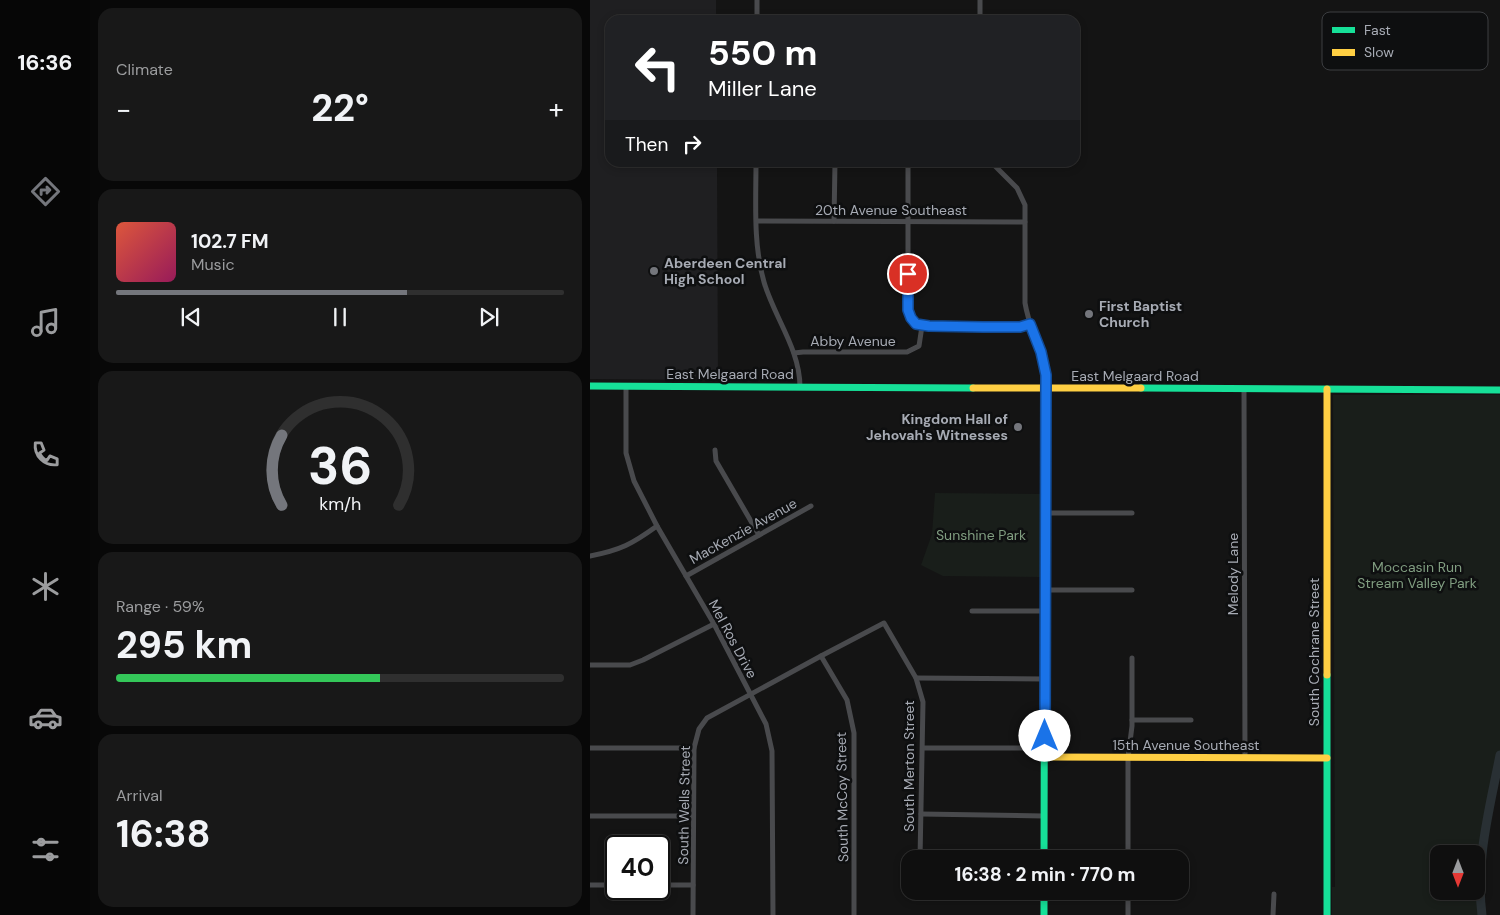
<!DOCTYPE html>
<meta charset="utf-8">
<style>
body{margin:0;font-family:"DM Sans",sans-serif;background:#181818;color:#f1f3f6;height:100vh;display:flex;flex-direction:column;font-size:19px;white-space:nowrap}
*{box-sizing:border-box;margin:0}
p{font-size:16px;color:#9b9c9e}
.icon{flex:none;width:28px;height:28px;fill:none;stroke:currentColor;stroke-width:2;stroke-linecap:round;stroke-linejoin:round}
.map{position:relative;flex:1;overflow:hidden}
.drawer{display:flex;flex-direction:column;gap:8px;padding:8px;background:#080808;width:500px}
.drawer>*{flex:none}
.hud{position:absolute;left:15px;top:15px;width:475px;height:152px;border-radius:15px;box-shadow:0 2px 8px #0003,0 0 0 1px #2f2f2f;background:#202124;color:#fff;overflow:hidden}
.needle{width:32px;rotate:180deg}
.buttons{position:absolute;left:840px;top:845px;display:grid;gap:10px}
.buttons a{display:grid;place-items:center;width:55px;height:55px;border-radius:10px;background:#0f0f0f;box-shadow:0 2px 8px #0003,0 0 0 1px #2f2f2f;font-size:25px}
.speed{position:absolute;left:15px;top:835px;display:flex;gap:10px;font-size:25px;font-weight:700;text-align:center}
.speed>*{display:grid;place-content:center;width:65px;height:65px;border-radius:50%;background:#0f0f0f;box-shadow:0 2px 8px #0003,0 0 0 1px #2f2f2f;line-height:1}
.speed .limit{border:2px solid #111;border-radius:8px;background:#fff;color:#111}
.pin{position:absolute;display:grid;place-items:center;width:42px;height:42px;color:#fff;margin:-21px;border:2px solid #fff;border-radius:50%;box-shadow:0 1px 5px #0007}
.me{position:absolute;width:55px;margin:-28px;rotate:0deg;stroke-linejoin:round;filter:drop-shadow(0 0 4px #0008)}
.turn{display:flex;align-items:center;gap:18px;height:105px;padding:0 20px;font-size:22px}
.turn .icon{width:65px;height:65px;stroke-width:2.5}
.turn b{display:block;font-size:35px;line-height:42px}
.then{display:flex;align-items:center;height:48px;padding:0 20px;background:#0003;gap:10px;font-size:19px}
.big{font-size:38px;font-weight:700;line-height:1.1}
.drawer .widget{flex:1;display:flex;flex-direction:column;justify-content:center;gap:8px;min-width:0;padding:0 18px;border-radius:15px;background:#181818}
.drawer .dial{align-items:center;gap:0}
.dial svg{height:130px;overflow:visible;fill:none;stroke:#2f2f2f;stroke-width:7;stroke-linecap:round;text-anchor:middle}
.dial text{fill:#f1f3f6;stroke:none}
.song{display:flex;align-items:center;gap:15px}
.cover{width:60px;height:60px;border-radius:8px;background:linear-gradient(135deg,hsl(10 70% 55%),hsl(330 70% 35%))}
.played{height:5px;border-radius:2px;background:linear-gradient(90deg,#74767c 65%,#2f2f2f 65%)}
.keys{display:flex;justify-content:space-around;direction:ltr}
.heat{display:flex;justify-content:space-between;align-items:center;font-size:28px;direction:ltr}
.charge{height:8px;border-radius:4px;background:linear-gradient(90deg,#34c759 59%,#2f2f2f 0)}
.trip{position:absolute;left:311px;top:850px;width:288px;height:50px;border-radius:15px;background:#0f0f0f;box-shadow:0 2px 8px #0003,0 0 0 1px #2f2f2f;font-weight:700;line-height:50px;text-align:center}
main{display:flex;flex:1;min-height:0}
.tab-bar{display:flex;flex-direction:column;width:90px;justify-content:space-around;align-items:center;background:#060606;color:#9b9c9e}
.tab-bar .icon{width:35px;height:35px}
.tab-bar .current{color:#74767c}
.tab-bar b{font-size:22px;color:#f1f3f6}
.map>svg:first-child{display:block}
.built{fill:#1f1f21}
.green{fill:#191e1a;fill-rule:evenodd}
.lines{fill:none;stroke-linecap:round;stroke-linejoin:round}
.river{stroke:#293034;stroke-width:9}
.street{stroke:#494a4d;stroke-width:5}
.fast{stroke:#16e098;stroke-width:7}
.slow{stroke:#ffcf43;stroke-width:7}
.route-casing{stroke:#114b97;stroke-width:12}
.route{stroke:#1a73e8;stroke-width:9}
.poi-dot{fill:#74767c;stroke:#0e0f10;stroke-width:2}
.labels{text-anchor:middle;stroke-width:5;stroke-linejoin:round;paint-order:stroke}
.street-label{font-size:14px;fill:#a7abb4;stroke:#0e0f10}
.poi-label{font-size:14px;font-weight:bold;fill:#a7abb4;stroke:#0e0f10;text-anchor:start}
.park-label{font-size:14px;fill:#809d80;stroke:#0e0f10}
.key{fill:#0e0f10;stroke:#3c3e41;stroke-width:1}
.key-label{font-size:14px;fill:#a7abb4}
</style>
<main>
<nav class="tab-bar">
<b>16:36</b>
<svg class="icon current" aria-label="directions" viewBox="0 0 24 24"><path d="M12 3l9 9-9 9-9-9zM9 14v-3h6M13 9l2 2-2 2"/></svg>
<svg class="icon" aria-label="music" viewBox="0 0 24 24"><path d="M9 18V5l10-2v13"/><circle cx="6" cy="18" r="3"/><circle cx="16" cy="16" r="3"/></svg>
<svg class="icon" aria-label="phone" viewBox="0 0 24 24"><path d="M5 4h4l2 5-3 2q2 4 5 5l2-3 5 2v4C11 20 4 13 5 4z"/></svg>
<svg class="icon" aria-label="climate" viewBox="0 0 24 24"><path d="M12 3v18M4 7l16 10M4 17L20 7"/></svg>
<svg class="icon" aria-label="car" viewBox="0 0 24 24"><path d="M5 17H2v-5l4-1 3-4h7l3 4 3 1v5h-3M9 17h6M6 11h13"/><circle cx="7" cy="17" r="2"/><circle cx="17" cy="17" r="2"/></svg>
<svg class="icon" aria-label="filters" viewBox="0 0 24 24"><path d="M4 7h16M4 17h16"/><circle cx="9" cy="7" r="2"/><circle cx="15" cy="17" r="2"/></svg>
</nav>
<section class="drawer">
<div class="widget"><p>Climate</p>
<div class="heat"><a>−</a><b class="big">22°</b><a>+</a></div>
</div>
<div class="widget">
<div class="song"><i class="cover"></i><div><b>102.7 FM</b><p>Music</p></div></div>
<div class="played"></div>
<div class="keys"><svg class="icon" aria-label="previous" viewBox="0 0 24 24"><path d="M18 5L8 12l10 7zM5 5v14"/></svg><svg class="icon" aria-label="pause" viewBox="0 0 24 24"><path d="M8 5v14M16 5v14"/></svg><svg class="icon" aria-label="next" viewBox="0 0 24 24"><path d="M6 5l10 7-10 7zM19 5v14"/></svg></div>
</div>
<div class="widget dial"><svg viewBox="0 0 100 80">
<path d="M14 69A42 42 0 1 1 86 69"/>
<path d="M14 69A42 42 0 0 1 14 26" stroke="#74767c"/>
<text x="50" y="56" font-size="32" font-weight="700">36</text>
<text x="50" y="72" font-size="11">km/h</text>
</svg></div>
<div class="widget"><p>Range · 59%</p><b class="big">295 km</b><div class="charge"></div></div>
<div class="widget"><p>Arrival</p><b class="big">16:38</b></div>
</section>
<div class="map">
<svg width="910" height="915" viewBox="0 0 910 915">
<rect width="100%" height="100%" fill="#141414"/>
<polygon class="built" points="0,0 126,0 126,20 20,20 20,162 127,163 128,380 0,379"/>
<g class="green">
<path d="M743,395H910V755L896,824L890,865L892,915H742V887H745ZM849,854H886V891H849Z"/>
<polygon points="345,493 451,494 451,577 353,576 331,565 342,534"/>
</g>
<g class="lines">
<path class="river" d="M892,915C885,861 900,807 910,755"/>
<g class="street">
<polyline points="167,20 167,0"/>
<polyline points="390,20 390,0"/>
<path d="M166,162C166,202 163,244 174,282C184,317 210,349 210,387"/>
<path d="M318,162V310C321,322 327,325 339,326L430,327L440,324"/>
<path d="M401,162L427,188L435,205V303C440,334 457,356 455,388"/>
<polyline points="167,221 435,222"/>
<polyline points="244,221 245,162"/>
<polyline points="204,353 213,352 317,352 329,346 332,326"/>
<polyline points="36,386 36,453 44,481 67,526 124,624 176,724 182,751 183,915"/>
<polyline points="654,389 655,758"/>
<polyline points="125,450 126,461 169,535"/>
<polyline points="455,513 542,513"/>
<path d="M0,556C31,550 42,544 67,526"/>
<polyline points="96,576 221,506"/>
<polyline points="455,590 542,590"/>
<polyline points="382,611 455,611"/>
<polyline points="231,656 257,700 264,733 264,915"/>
<polyline points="0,665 40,665 53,660 124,624"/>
<polyline points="326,678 455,679"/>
<polyline points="542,720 601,720"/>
<polyline points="0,748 104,748"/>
<polyline points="333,748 455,748"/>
<polyline points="331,814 454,816"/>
<polyline points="0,816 103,816"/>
<polyline points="538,859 538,758 542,726 542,658"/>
<polyline points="0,885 26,885"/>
<polyline points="69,885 103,885"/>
<polyline points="103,915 104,748 109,729 117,718 231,656 294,623 326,678 333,702 330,859"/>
<polyline points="538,915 538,891"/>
<polyline points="683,915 684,894"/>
</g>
<g class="fast">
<polyline points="0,386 383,388"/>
<polyline points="551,388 910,390"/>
<polyline points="737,675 737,915"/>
<polyline points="454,859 455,388"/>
<polyline points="454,891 454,915"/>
</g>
<g class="slow">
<polyline points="383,388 551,388"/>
<polyline points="737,389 737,675"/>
<polyline points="454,757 737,758"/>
</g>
</g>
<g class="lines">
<defs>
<polyline id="route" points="318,274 318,310 321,318 326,324 339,326 393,327 430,327 440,324 451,352 456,375 455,736"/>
</defs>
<use href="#route" class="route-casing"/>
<use href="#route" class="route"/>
</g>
<g class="poi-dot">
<circle cx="64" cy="271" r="5"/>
<circle cx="499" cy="314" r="5"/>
<circle cx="428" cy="427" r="5"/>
</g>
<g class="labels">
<g class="street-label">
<text x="301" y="215">20th Avenue Southeast</text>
<text x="263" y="346">Abby Avenue</text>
<text x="140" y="379">East Melgaard Road</text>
<text x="545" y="381">East Melgaard Road</text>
<text transform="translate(153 531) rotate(-29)" y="5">MacKenzie Avenue</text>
<text transform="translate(643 574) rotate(-90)" y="5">Melody Lane</text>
<text transform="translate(143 639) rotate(62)" y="5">Mel Ros Drive</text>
<text transform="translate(724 652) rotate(-90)" y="5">South Cochrane Street</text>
<text x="596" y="750">15th Avenue Southeast</text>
<text transform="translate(319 766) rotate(-90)" y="5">South Merton Street</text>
<text transform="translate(252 797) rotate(-91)" y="5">South McCoy Street</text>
<text transform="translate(94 805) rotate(-89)" y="5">South Wells Street</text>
</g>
<g class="poi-label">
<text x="74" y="268">Aberdeen Central<tspan x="74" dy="16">High School</tspan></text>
<text x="509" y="311">First Baptist<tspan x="509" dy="16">Church</tspan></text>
<text x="418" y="424" text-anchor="end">Kingdom Hall of<tspan x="418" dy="16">Jehovah's Witnesses</tspan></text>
</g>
<g class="park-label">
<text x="391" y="540">Sunshine Park</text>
<text x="827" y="572">Moccasin Run<tspan x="827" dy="16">Stream Valley Park</tspan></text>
</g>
</g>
<rect x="732" y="12" width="166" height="58" rx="8" class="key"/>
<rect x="742" y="27" width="23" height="6" fill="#16e098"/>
<rect x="742" y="49" width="23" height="7" fill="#ffcf43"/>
<g class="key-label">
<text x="774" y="35">Fast</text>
<text x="774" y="57">Slow</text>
</g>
</svg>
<div class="buttons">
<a><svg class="needle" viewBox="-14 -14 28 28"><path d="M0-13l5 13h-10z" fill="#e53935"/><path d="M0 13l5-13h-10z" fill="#9b9c9e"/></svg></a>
</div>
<div class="speed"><div class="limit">40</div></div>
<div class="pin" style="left:318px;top:274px;background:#d93025"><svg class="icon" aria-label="arrive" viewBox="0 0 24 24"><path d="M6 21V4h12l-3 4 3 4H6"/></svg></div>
<svg class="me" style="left:455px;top:736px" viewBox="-20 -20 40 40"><circle r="19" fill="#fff"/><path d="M0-13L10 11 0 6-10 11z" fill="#1a73e8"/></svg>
<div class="trip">16:38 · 2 min · 770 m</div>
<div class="hud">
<div class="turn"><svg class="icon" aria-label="left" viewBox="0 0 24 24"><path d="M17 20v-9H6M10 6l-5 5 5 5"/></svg><div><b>550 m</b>Miller Lane</div></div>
<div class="then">Then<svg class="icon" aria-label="right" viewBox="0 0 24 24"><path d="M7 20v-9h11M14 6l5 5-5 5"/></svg></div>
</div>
</div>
</main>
